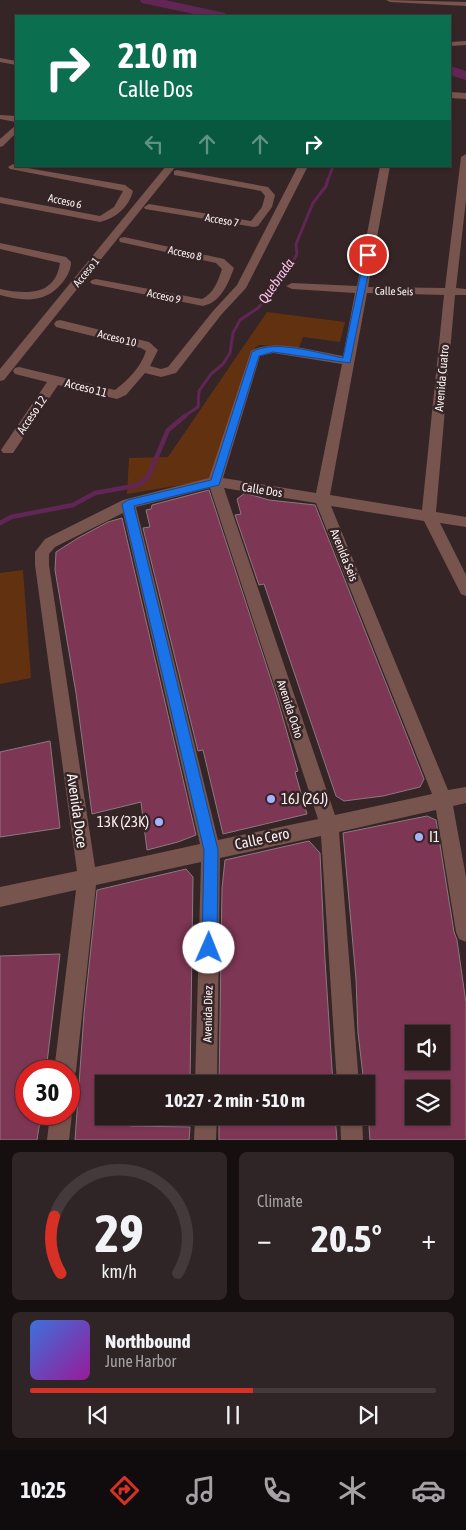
<!DOCTYPE html>
<meta charset="utf-8">
<style>
body{margin:0;font-family:"Asap Condensed",sans-serif;background:#302526;color:#f1f3f6;height:100vh;display:flex;flex-direction:column;font-size:19px;white-space:nowrap}
*{box-sizing:border-box;margin:0}
p{font-size:16px;color:#a5a1a4}
.icon{flex:none;width:28px;height:28px;fill:none;stroke:currentColor;stroke-width:2;stroke-linecap:round;stroke-linejoin:round}
.map{position:relative;height:1140px;overflow:hidden}
.details{display:flex;flex-direction:column;gap:12px;padding:12px;background:#160f10;flex:1}
.details>*{flex:none}
.top-card{position:absolute;left:15px;top:15px;width:436px;height:152px;border-radius:0px;box-shadow:0 1px 4px #0004,0 0 0 1px #443a3b;background:#0b6e4f;color:#fff;overflow:hidden}
.tools{position:absolute;left:405px;top:1025px;display:grid;gap:10px}
.tools a{display:grid;place-items:center;width:45px;height:45px;border-radius:0px;background:#281c1d;box-shadow:0 1px 4px #0004,0 0 0 1px #443a3b;font-size:25px}
.speed{position:absolute;left:15px;top:1060px;display:flex;gap:10px;font-size:25px;font-weight:700;text-align:center}
.speed>*{display:grid;place-content:center;width:65px;height:65px;border-radius:50%;background:#281c1d;box-shadow:0 1px 4px #0004,0 0 0 1px #443a3b;line-height:1}
.speed .limit{border:8px solid #d22;background:#fff;color:#111}
.pin{position:absolute;display:grid;place-items:center;width:42px;height:42px;color:#fff;margin:-21px;border:2px solid #fff;border-radius:50%;box-shadow:0 1px 5px #0007}
.me{position:absolute;width:55px;margin:-28px;rotate:1deg;stroke-linejoin:round;filter:drop-shadow(0 0 4px #0008)}
.turn{display:flex;align-items:center;gap:18px;height:105px;padding:0 20px;font-size:22px}
.turn .icon{width:65px;height:65px;stroke-width:2.5}
.turn b{display:block;font-size:35px;line-height:42px}
.lanes{display:flex;align-items:center;height:48px;padding:0 20px;background:#0003;justify-content:center;gap:25px;direction:ltr}
.lanes .off{opacity:.35}
.big{font-size:38px;font-weight:700;line-height:1.1}
.details .widget{flex:1;display:flex;flex-direction:column;justify-content:center;gap:8px;min-width:0;padding:0 18px;border-radius:8px;background:#302526}
.details .dial{align-items:center;gap:0}
.dial svg{height:130px;overflow:visible;fill:none;stroke:#443a3b;stroke-width:7;stroke-linecap:round;text-anchor:middle}
.dial text{fill:#f1f3f6;stroke:none}
.song{display:flex;align-items:center;gap:15px}
.cover{width:60px;height:60px;border-radius:8px;background:linear-gradient(135deg,hsl(220 70% 55%),hsl(300 70% 35%))}
.played{height:5px;border-radius:2px;background:linear-gradient(90deg,#d93025 55%,#443a3b 55%)}
.keys{display:flex;justify-content:space-around;direction:ltr}
.heat{display:flex;justify-content:space-between;align-items:center;font-size:28px;direction:ltr}
.details .tiles{flex:1;display:grid;gap:12px;grid-template-columns:1fr 1fr}
.widget:last-child{grid-column:span 2}
.trip{position:absolute;left:95px;top:1075px;width:280px;height:50px;border-radius:0px;background:#281c1d;box-shadow:0 1px 4px #0004,0 0 0 1px #443a3b;font-weight:700;line-height:50px;text-align:center}
.menu{display:flex;height:80px;justify-content:space-around;align-items:center;background:#100b0c;color:#a5a1a4}
.menu .icon{width:35px;height:35px}
.menu .selected{color:#d93025}
.menu b{font-size:22px;color:#f1f3f6}
.map>svg:first-child{display:block}
.green{fill:#623110}
.lines{fill:none;stroke-linecap:round;stroke-linejoin:round}
.stream-far2{stroke:#612655;stroke-width:2.5}
.stream-far1{stroke:#612655;stroke-width:3}
.stream{stroke:#612655;stroke-width:4.5}
.river{fill:#612655;fill-rule:evenodd}
.building{fill:#7e3655;stroke:#8b797f;fill-rule:evenodd}
.minor{fill:#77544d;fill-rule:evenodd}
.route{fill:#1a73e8;stroke:#114b97}
.poi-dot{fill:#a9b0fc;stroke:#352527;stroke-width:2}
.labels{text-anchor:middle;stroke-width:5;stroke-linejoin:round;paint-order:stroke}
.far-street-label{font-size:11px;fill:#fcf1f1;stroke:#352527}
.street-label{font-size:12px;fill:#fcf1f1;stroke:#352527}
.water-label{font-size:14px;font-style:italic;fill:#f9c2ea;stroke:#352527}
.near-poi-label{font-size:15px;fill:#fcf1f1;stroke:#352527;text-anchor:start}
.near-street-label{font-size:15px;fill:#fcf1f1;stroke:#352527}
</style>
<div class="map">
<svg width="466" height="1140" viewBox="0 0 466 1140">
<rect width="100%" height="100%" fill="#352527"/>
<g class="green">
<polygon points="267,312 345,322 340,342 303,337 299,348 259,345 255,348 210,480 127,494 129,458 168,457"/>
<polygon points="23,570 31,678 0,684 0,573"/>
</g>
<g class="lines">
<polyline class="stream-far2" points="328,180 333,166"/>
<polyline class="stream-far1" points="183,417 198,407 199,391 211,374 223,364 230,353 233,333 240,320 258,308 267,297 270,287 291,265 297,254 296,244 313,203 326,186 328,179"/>
<polyline class="stream" points="0,523 11,517 73,505 95,493 139,485 148,477 168,430 185,416"/>
<g class="river">
<polygon points="140,0 165,0 225,13 227,16 203,16 142,3"/>
<polygon points="450,66 466,71 466,80 450,75"/>
</g>
</g>
<g class="building">
<polygon points="209,490 278,701 298,771 295,772 307,814 223,834 203,750 198,751 143,528 150,527 146,510 151,509 152,505"/>
<polygon points="245,493 269,500 315,505 424,779 420,787 383,796 344,801 336,796 275,616 264,584 259,585 235,515 241,514 237,499"/>
<polygon points="122,518 196,835 178,842 147,850 141,802 92,814 76,693 55,570 56,552 78,538 108,522"/>
<polygon points="50,741 60,828 0,837 0,752"/>
<path d="M427,816L436,820L454,932L457,940L466,1003V1140H370L366,1084H364L358,1033L356,979L343,833ZM414,1034H441V1061H414ZM414,1089H441V1116H414Z"/>
<polygon points="309,841 320,853 325,960 333,1084 219,1084 222,888 225,860"/>
<polygon points="186,869 193,877 190,1084 104,1084 104,1116 130,1116 130,1126 190,1127 189,1140 75,1140 84,1014 97,890"/>
<polygon points="60,954 46,1071 26,1071 26,1114 41,1114 37,1140 0,1140 0,956"/>
<polygon points="219,1116 335,1116 337,1140 219,1140"/>
</g>
<g class="lines">
<g class="minor">
<polygon points="386,0 466,2 466,6 390,2"/>
<polygon points="466,41 466,45 450,46 450,42"/>
<polygon points="0,58 16,61 16,65 0,62"/>
<polygon points="450,92 466,93 466,99 450,98"/>
<polygon points="0,115 16,116 16,122 0,119"/>
<polygon points="16,125 16,133 3,146 0,147 0,139"/>
<path d="M466,154V200L456,288L466,289V295H455L436,512L466,517V527L440,523L466,575V596L461,594L424,521L331,506L448,790L466,787V803L453,806L466,877V942L459,939L456,932L436,810L339,832L359,1084H337L321,836L220,858L217,1084H195L201,862L96,885L76,1071L73,1079L69,1080V1071H54L76,890L0,907V887L77,871L35,565V552L45,539L123,500L209,478L251,351C273,338 317,352 343,356L355,293L292,289L286,286L292,283L357,286L380,166H390L368,287L445,288L461,157ZM367,293L444,295L422,510L330,495ZM273,353L342,364L316,493L223,478L260,356ZM210,488L318,819L218,840L136,507ZM224,488L316,503L432,794L335,815ZM123,513L200,844L95,867L49,565V554L55,547Z"/>
<path d="M13,164L16,166L125,185L133,191C129,207 116,218 100,222L0,203V197L100,216L114,207L123,191L10,169L8,167Z"/>
<polygon points="166,166 176,166 4,380 0,381 0,369"/>
<path d="M298,166H308L246,288L221,315L176,373L161,377L145,373L126,395L117,399L58,385L13,453H3L1,450L3,447L47,382L15,374L13,371L15,368L19,367L115,390C128,380 141,367 146,351L141,348L56,327L54,324L56,321L60,320L149,342L158,350L150,366L161,369L168,367L213,311L237,285Z"/>
<polygon points="177,170 268,187 275,195 272,207 258,226 254,227 145,209 144,207 149,204 251,221 262,207 265,196 261,191 174,175 174,171"/>
<path d="M124,237L224,259L234,268C228,284 221,302 203,306L92,284L90,282L92,280L96,279L202,299C214,293 218,281 222,269L216,263L120,242L119,240L120,238Z"/>
<path d="M0,243L66,257L71,262C71,270 67,277 62,283C45,304 23,301 0,295V289C25,294 55,297 60,263L0,249Z"/>
<polygon points="69,1106 72,1114 69,1140 47,1140 50,1114 69,1114"/>
<polygon points="195,1116 217,1116 216,1140 194,1140"/>
<polygon points="340,1116 362,1116 363,1140 341,1140"/>
</g>
</g>
<path class="route" d="M365,253L372,255L350,363L273,352L259,356L219,485L134,506L218,850L217,948L214,953L209,955L204,953L202,948L204,850L122,504L128,500L211,480L252,352C274,339 318,353 343,358Z"/>
<g class="poi-dot">
<circle cx="271" cy="799" r="5"/>
<circle cx="159" cy="822" r="5"/>
<circle cx="419" cy="837" r="5"/>
</g>
<g class="labels">
<g class="far-street-label">
<text transform="translate(65 201) rotate(12)" y="4">Acceso 6</text>
<text transform="translate(222 220) rotate(10)" y="4">Acceso 7</text>
<text transform="translate(185 253) rotate(12)" y="4">Acceso 8</text>
<text transform="translate(86 272) rotate(-51)" y="4">Acceso 1</text>
<text transform="translate(394 291) rotate(1)" y="4">Calle Seis</text>
<text transform="translate(164 296) rotate(12)" y="4">Acceso 9</text>
<text transform="translate(117 338) rotate(14)" y="4">Acceso 10</text>
</g>
<g class="street-label">
<text transform="translate(442 378) rotate(-85)" y="4">Avenida Cuatro</text>
<text transform="translate(86 388) rotate(14)" y="4">Acceso 11</text>
<text transform="translate(32 415) rotate(-56)" y="4">Acceso 12</text>
<text transform="translate(262 490) rotate(9)" y="4">Calle Dos</text>
<text transform="translate(344 555) rotate(68)" y="4">Avenida Seis</text>
<text transform="translate(290 709) rotate(72)" y="4">Avenida Ocho</text>
<text transform="translate(208 1014) rotate(-89)" y="4">Avenida Diez</text>
</g>
<g class="water-label">
<text transform="translate(276 281) rotate(-55)" y="5">Quebrada</text>
</g>
<g class="near-poi-label">
<text x="281" y="804">16J (26J)</text>
<text x="149" y="827" text-anchor="end">13K (23K)</text>
<text x="429" y="842">I1</text>
</g>
<g class="near-street-label">
<text transform="translate(77 811) rotate(82)" y="5">Avenida Doce</text>
<text transform="translate(262 839) rotate(-12)" y="5">Calle Cero</text>
</g>
</g>
</svg>
<div class="tools">
<a><svg class="icon" aria-label="sound" viewBox="0 0 24 24"><path d="M4 9h4l5-4v14l-5-4H4zM17 9q2 3 0 6"/></svg></a>
<a><svg class="icon" aria-label="layers" viewBox="0 0 24 24"><path d="M12 4l9 5-9 5-9-5zM3 14l9 5 9-5"/></svg></a>
</div>
<div class="speed"><div class="limit">30</div></div>
<div class="pin" style="left:368px;top:255px;background:#d93025"><svg class="icon" aria-label="arrive" viewBox="0 0 24 24"><path d="M6 21V4h12l-3 4 3 4H6"/></svg></div>
<svg class="me" style="left:209px;top:948px" viewBox="-20 -20 40 40"><circle r="19" fill="#fff"/><path d="M0-13L10 11 0 6-10 11z" fill="#1a73e8"/></svg>
<div class="trip">10:27 · 2 min · 510 m</div>
<div class="top-card">
<div class="turn"><svg class="icon" aria-label="right" viewBox="0 0 24 24"><path d="M7 20v-9h11M14 6l5 5-5 5"/></svg><div><b>210 m</b>Calle Dos</div></div>
<div class="lanes"><svg class="icon off" aria-label="left" viewBox="0 0 24 24"><path d="M17 20v-9H6M10 6l-5 5 5 5"/></svg><svg class="icon off" aria-label="ahead" viewBox="0 0 24 24"><path d="M12 20V5M6 11l6-6 6 6"/></svg><svg class="icon off" aria-label="ahead" viewBox="0 0 24 24"><path d="M12 20V5M6 11l6-6 6 6"/></svg><svg class="icon" aria-label="right" viewBox="0 0 24 24"><path d="M7 20v-9h11M14 6l5 5-5 5"/></svg></div>
</div>
</div>
<section class="details">
<div class="tiles">
<div class="widget dial"><svg viewBox="0 0 100 80">
<path d="M14 69A42 42 0 1 1 86 69"/>
<path d="M14 69A42 42 0 0 1 10 34" stroke="#d93025"/>
<text x="50" y="56" font-size="32" font-weight="700">29</text>
<text x="50" y="72" font-size="11">km/h</text>
</svg></div>
<div class="widget"><p>Climate</p>
<div class="heat"><a>−</a><b class="big">20.5°</b><a>+</a></div>
</div>
<div class="widget">
<div class="song"><i class="cover"></i><div><b>Northbound</b><p>June Harbor</p></div></div>
<div class="played"></div>
<div class="keys"><svg class="icon" aria-label="previous" viewBox="0 0 24 24"><path d="M18 5L8 12l10 7zM5 5v14"/></svg><svg class="icon" aria-label="pause" viewBox="0 0 24 24"><path d="M8 5v14M16 5v14"/></svg><svg class="icon" aria-label="next" viewBox="0 0 24 24"><path d="M6 5l10 7-10 7zM19 5v14"/></svg></div>
</div>
</div>
</section>
<nav class="menu">
<b>10:25</b>
<svg class="icon selected" aria-label="directions" viewBox="0 0 24 24"><path d="M12 3l9 9-9 9-9-9zM9 14v-3h6M13 9l2 2-2 2"/></svg>
<svg class="icon" aria-label="music" viewBox="0 0 24 24"><path d="M9 18V5l10-2v13"/><circle cx="6" cy="18" r="3"/><circle cx="16" cy="16" r="3"/></svg>
<svg class="icon" aria-label="phone" viewBox="0 0 24 24"><path d="M5 4h4l2 5-3 2q2 4 5 5l2-3 5 2v4C11 20 4 13 5 4z"/></svg>
<svg class="icon" aria-label="climate" viewBox="0 0 24 24"><path d="M12 3v18M4 7l16 10M4 17L20 7"/></svg>
<svg class="icon" aria-label="car" viewBox="0 0 24 24"><path d="M5 17H2v-5l4-1 3-4h7l3 4 3 1v5h-3M9 17h6M6 11h13"/><circle cx="7" cy="17" r="2"/><circle cx="17" cy="17" r="2"/></svg>
</nav>
